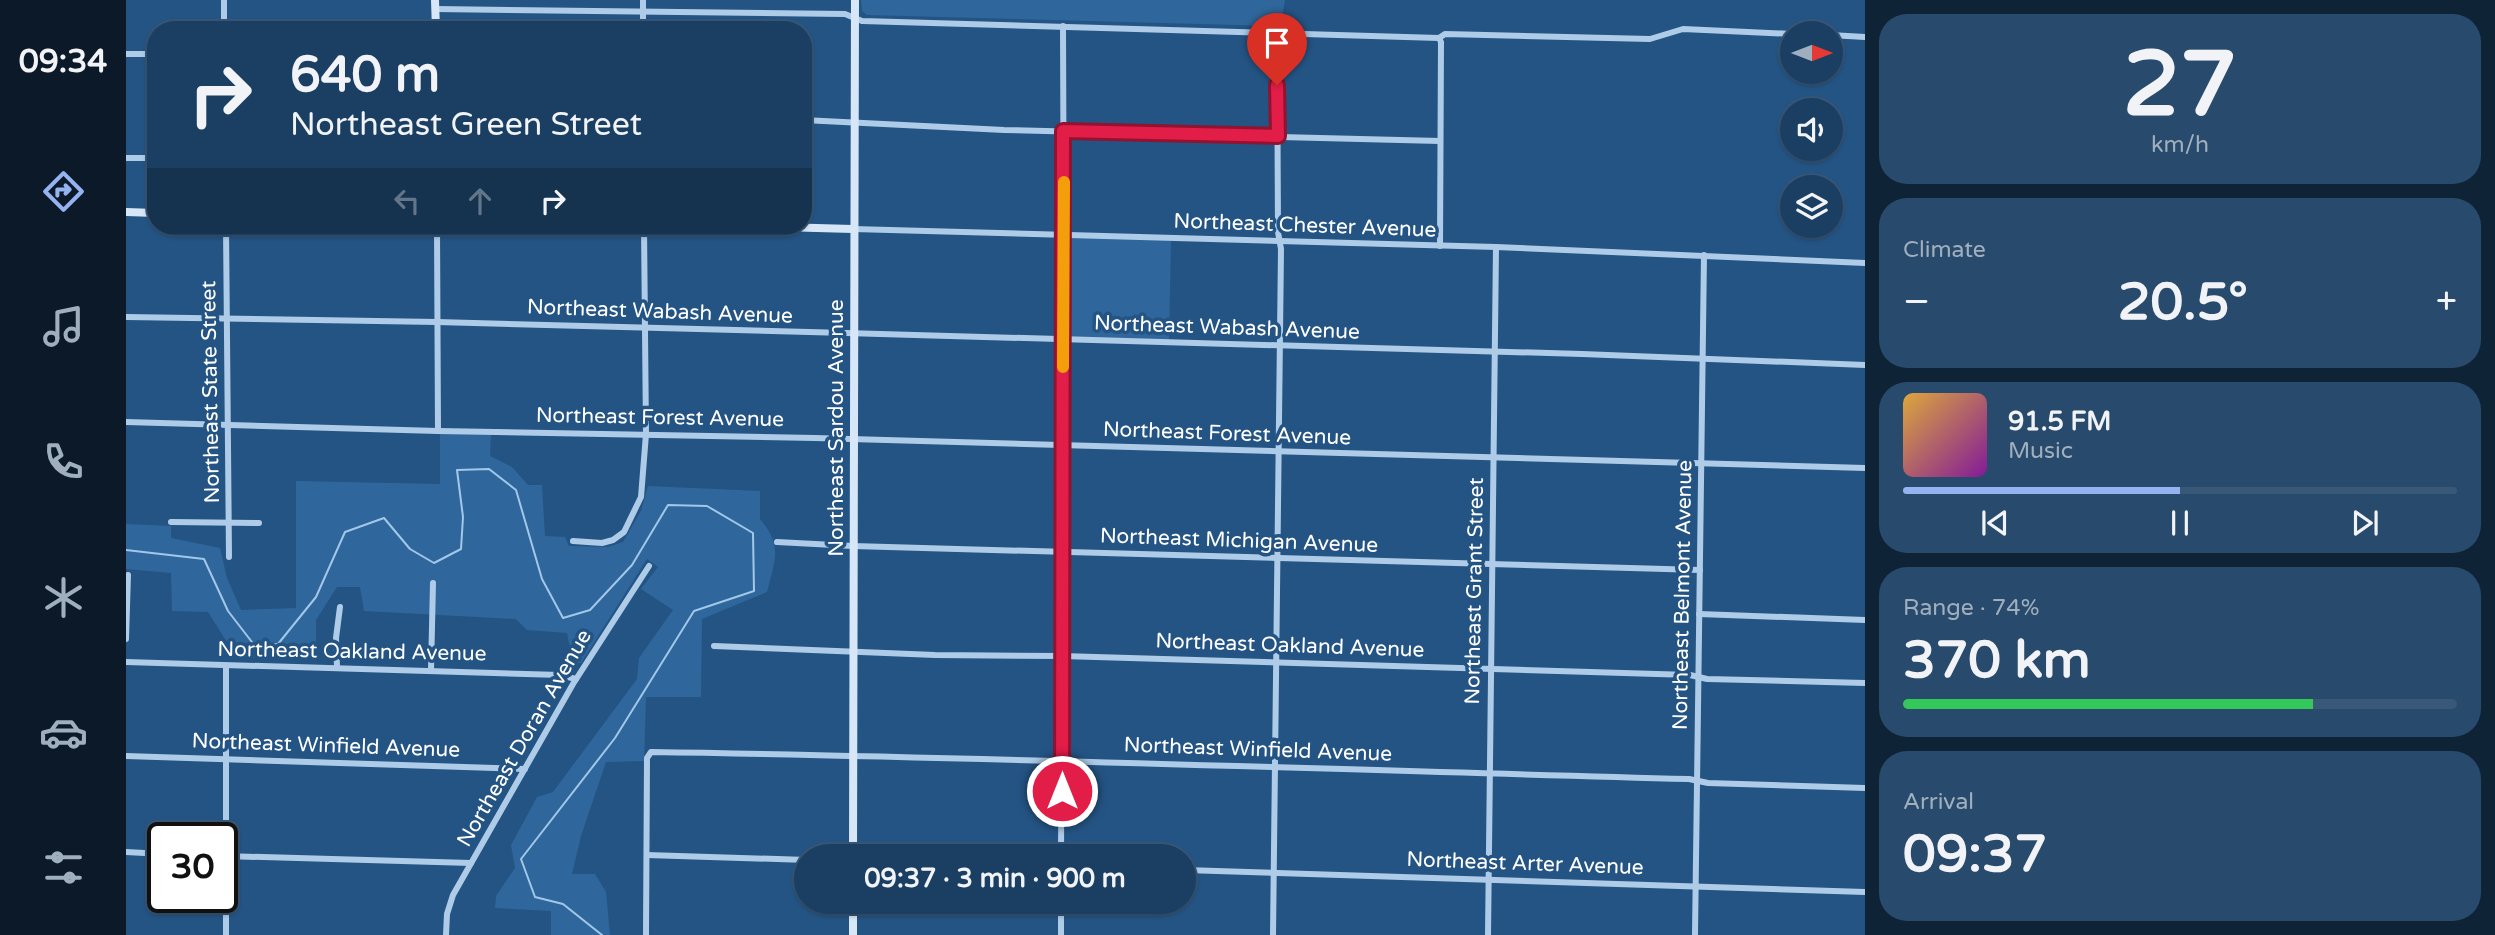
<!DOCTYPE html>
<meta charset="utf-8">
<style>
body{margin:0;font-family:"Varela Round",sans-serif;background:#284a6c;color:#f1f3f6;height:100vh;display:flex;flex-direction:column;font-size:26px;white-space:nowrap}
*{box-sizing:border-box;margin:0}
p{font-size:23px;color:#a0afbe}
.icon{flex:none;width:38px;height:38px;fill:none;stroke:currentColor;stroke-width:2;stroke-linecap:round;stroke-linejoin:round}
.map{position:relative;flex:1;overflow:hidden}
.details{display:flex;flex-direction:column;gap:14px;padding:14px;background:#0f2336;width:630px}
.details>*{flex:none}
.guide{position:absolute;left:21px;top:21px;width:665px;height:214px;border-radius:28px;box-shadow:0 2px 5px #0004,0 0 0 2px #395878;background:#1b3f63;color:#f1f3f6;overflow:hidden}
.needle{width:46px;rotate:90deg}
.buttons{position:absolute;left:1654px;top:21px;display:grid;gap:14px}
.buttons a{display:grid;place-items:center;width:63px;height:63px;border-radius:50%;background:#1b3f63;box-shadow:0 2px 5px #0004,0 0 0 2px #395878;font-size:35px}
.speed{position:absolute;left:21px;top:822px;display:flex;gap:14px;font-size:35px;font-weight:700;text-align:center}
.speed>*{display:grid;place-content:center;width:91px;height:91px;border-radius:50%;background:#1b3f63;box-shadow:0 2px 5px #0004,0 0 0 2px #395878;line-height:1}
.speed .limit{border:4px solid #111;border-radius:10px;background:#fff;color:#111}
.pin{position:absolute;display:grid;place-items:center;width:60px;height:60px;color:#fff;margin:-72px -30px;border-radius:50% 50% 50% 0;rotate:-45deg;box-shadow:0 0 7px #0007}
.pin .icon{rotate:45deg}
.me{position:absolute;width:77px;margin:-38px;rotate:0deg;stroke-linejoin:round;filter:drop-shadow(0 0 5px #0008)}
.turn{display:flex;align-items:center;gap:24px;height:147px;padding:0 28px;font-size:32px}
.turn .icon{width:91px;height:91px;stroke-width:2.5}
.turn b{display:block;font-size:49px;line-height:60px}
.lanes{display:flex;align-items:center;height:66px;padding:0 28px;background:#0003;justify-content:center;gap:35px;direction:ltr}
.lanes .off{opacity:.35}
.big{font-size:52px;font-weight:700;line-height:1.1}
.details .widget{flex:1;display:flex;flex-direction:column;justify-content:center;gap:10px;min-width:0;padding:0 24px;border-radius:28px;background:#284a6c}
.details .dial{align-items:center;gap:0}
.dial b{font-size:91px;line-height:1}
.song{display:flex;align-items:center;gap:21px}
.cover{width:84px;height:84px;border-radius:10px;background:linear-gradient(135deg,hsl(40 70% 55%),hsl(290 70% 35%))}
.played{height:7px;border-radius:4px;background:linear-gradient(90deg,#95b2f1 50%,#395878 50%)}
.keys{display:flex;justify-content:space-around;direction:ltr}
.heat{display:flex;justify-content:space-between;align-items:center;font-size:38px;direction:ltr}
.charge{height:10px;border-radius:5px;background:linear-gradient(90deg,#34c759 74%,#395878 0)}
.trip{position:absolute;left:668px;top:844px;width:402px;height:70px;border-radius:35px;background:#1b3f63;box-shadow:0 2px 5px #0004,0 0 0 2px #395878;font-weight:700;line-height:70px;text-align:center}
main{display:flex;flex:1;min-height:0}
.tabs{display:flex;flex-direction:column;width:126px;justify-content:space-around;align-items:center;background:#0b1928;color:#a0afbe}
.tabs .icon{width:49px;height:49px}
.tabs .on{color:#95b2f1}
.tabs b{font-size:32px;color:#f1f3f6}
.map>svg:first-child{display:block}
.green{fill:#2f679c}
.lines{fill:none;stroke-linecap:round;stroke-linejoin:round}
.stream{stroke:#a2c7e9;stroke-width:2}
.street{stroke:#aecce8;stroke-width:6}
.secondary{stroke:#d8e7f7;stroke-width:8}
.route-casing{stroke:#92132f;stroke-width:18}
.route{stroke:#e11d48;stroke-width:12}
.slow{stroke:#f59e0b;stroke-width:12}
.labels{text-anchor:middle;stroke-width:7;stroke-linejoin:round;paint-order:stroke}
.street-label{font-size:21px;fill:#fff;stroke:#245484}
</style>
<main>
<nav class="tabs">
<b>09:34</b>
<svg class="icon on" aria-label="directions" viewBox="0 0 24 24"><path d="M12 3l9 9-9 9-9-9zM9 14v-3h6M13 9l2 2-2 2"/></svg>
<svg class="icon" aria-label="music" viewBox="0 0 24 24"><path d="M9 18V5l10-2v13"/><circle cx="6" cy="18" r="3"/><circle cx="16" cy="16" r="3"/></svg>
<svg class="icon" aria-label="phone" viewBox="0 0 24 24"><path d="M5 4h4l2 5-3 2q2 4 5 5l2-3 5 2v4C11 20 4 13 5 4z"/></svg>
<svg class="icon" aria-label="climate" viewBox="0 0 24 24"><path d="M12 3v18M4 7l16 10M4 17L20 7"/></svg>
<svg class="icon" aria-label="car" viewBox="0 0 24 24"><path d="M5 17H2v-5l4-1 3-4h7l3 4 3 1v5h-3M9 17h6M6 11h13"/><circle cx="7" cy="17" r="2"/><circle cx="17" cy="17" r="2"/></svg>
<svg class="icon" aria-label="filters" viewBox="0 0 24 24"><path d="M4 7h16M4 17h16"/><circle cx="9" cy="7" r="2"/><circle cx="15" cy="17" r="2"/></svg>
</nav>
<div class="map">
<svg width="1739" height="935" viewBox="0 0 1739 935">
<rect width="100%" height="100%" fill="#245484"/>
<g class="green">
<polygon points="735,0 1159,0 1155,24 1149,26 741,15 736,11"/>
<polygon points="938,235 1045,239 1043,342 938,340"/>
<path d="M314,434H365L364,456L386,467L402,485H416L419,536L439,537L443,546L482,547L497,542L515,511L522,486L634,491V519C657,546 649,560 641,592L576,619L575,697H520L518,761L480,762L455,836L446,874H469L480,892L484,935H425V911L369,908L370,896L389,868L385,845L411,797L427,792L511,679L513,658L547,610L515,589L532,567L521,559L455,663H447L441,633L401,630L390,619L238,611L234,587H211L190,620V644L170,658H111L82,612L46,611L45,573L0,569V524L45,526V538L94,548L101,578L115,610L170,608V481L314,484Z"/>
</g>
<g class="lines">
<polyline class="stream" points="0,550 78,559 102,611 129,646 152,644 190,597 219,532 258,518 284,549 308,563 335,549 337,517 331,470 363,469 390,490 416,579 437,618 464,610 506,565 542,505 581,506 627,533 628,591 568,611 489,738 395,859 409,897 437,904 476,935"/>
<g class="street">
<polyline points="98,0 98,30"/>
<polyline points="517,0 517,30"/>
<polyline points="309,9 719,14 736,21 1313,38 1319,34 1524,39 1557,29 1666,34"/>
<polyline points="1704,35 1739,37"/>
<polyline points="1313,38 1315,42 1314,246"/>
<polyline points="0,54 30,54"/>
<polyline points="677,120 878,130 1314,141"/>
<polyline points="0,158 30,158"/>
<polyline points="100,226 103,557"/>
<polyline points="311,226 312,431"/>
<polyline points="727,229 1370,247 1739,263"/>
<polyline points="0,317 311,322 720,333 1456,354 1739,365"/>
<polyline points="0,422 312,431 689,438 1739,468"/>
<polyline points="45,522 133,523"/>
<polyline points="447,541 476,543 487,540 498,532 515,497 520,434 518,226"/>
<polyline points="651,542 727,546 1574,570"/>
<polyline points="1573,614 1739,620"/>
<polyline points="0,639 2,575"/>
<polyline points="588,646 809,655 936,656 1564,675 1581,679 1739,683"/>
<polyline points="0,662 434,675 450,679"/>
<polyline points="100,666 100,935"/>
<polyline points="211,667 210,638 214,607"/>
<polyline points="305,670 307,583"/>
<polyline points="0,756 399,769"/>
<polyline points="0,852 37,854"/>
<polyline points="521,855 681,860"/>
<polyline points="98,856 345,863"/>
<polyline points="935,856 938,286 937,26"/>
<polyline points="1059,870 1739,892"/>
<polyline points="320,935 321,914 327,895 447,684 523,566"/>
<path d="M520,935L521,758L525,752C871,757 1217,770 1563,779L1582,783L1739,788"/>
<polyline points="935,935 935,901"/>
<polyline points="1147,935 1155,249 1152,232 1151,33"/>
<polyline points="1362,935 1370,247"/>
<polyline points="1569,935 1578,255"/>
</g>
<g class="secondary">
<polyline points="309,0 310,30"/>
<polyline points="0,212 30,213"/>
<polyline points="618,226 727,229"/>
<polyline points="727,856 729,0"/>
<polyline points="727,901 727,935"/>
</g>
</g>
<g class="lines">
<defs>
<polyline id="route" points="936,791 937,131 1152,136 1151,85"/>
</defs>
<use href="#route" class="route-casing"/>
<use href="#route" class="route"/>
<polyline class="slow" points="937,367 938,182"/>
</g>
<g class="labels">
<g class="street-label">
<text transform="translate(1179 225) rotate(2)" y="7">Northeast Chester Avenue</text>
<text transform="translate(534 311) rotate(2)" y="7">Northeast Wabash Avenue</text>
<text transform="translate(1101 327) rotate(2)" y="7">Northeast Wabash Avenue</text>
<text transform="translate(84 392) rotate(-91)" y="7">Northeast State Street</text>
<text transform="translate(534 417) rotate(1)" y="7">Northeast Forest Avenue</text>
<text transform="translate(710 428) rotate(-90)" y="7">Northeast Sardou Avenue</text>
<text transform="translate(1101 433) rotate(2)" y="7">Northeast Forest Avenue</text>
<text transform="translate(1113 540) rotate(2)" y="7">Northeast Michigan Avenue</text>
<text transform="translate(1348 591) rotate(-89)" y="7">Northeast Grant Street</text>
<text transform="translate(1556 595) rotate(-89)" y="7">Northeast Belmont Avenue</text>
<text transform="translate(1164 645) rotate(2)" y="7">Northeast Oakland Avenue</text>
<text transform="translate(226 651) rotate(1)" y="7">Northeast Oakland Avenue</text>
<text transform="translate(398 738) rotate(-60)" y="7">Northeast Doran Avenue</text>
<text transform="translate(200 745) rotate(2)" y="7">Northeast Winfield Avenue</text>
<text transform="translate(1132 749) rotate(2)" y="7">Northeast Winfield Avenue</text>
<text transform="translate(1399 863) rotate(2)" y="7">Northeast Arter Avenue</text>
</g>
</g>
</svg>
<div class="buttons">
<a><svg class="needle" viewBox="-14 -14 28 28"><path d="M0-13l5 13h-10z" fill="#e53935"/><path d="M0 13l5-13h-10z" fill="#a0afbe"/></svg></a>
<a><svg class="icon" aria-label="sound" viewBox="0 0 24 24"><path d="M4 9h4l5-4v14l-5-4H4zM17 9q2 3 0 6"/></svg></a>
<a><svg class="icon" aria-label="layers" viewBox="0 0 24 24"><path d="M12 4l9 5-9 5-9-5zM3 14l9 5 9-5"/></svg></a>
</div>
<div class="speed"><div class="limit">30</div></div>
<div class="pin" style="left:1151px;top:85px;background:#d93025"><svg class="icon" aria-label="arrive" viewBox="0 0 24 24"><path d="M6 21V4h12l-3 4 3 4H6"/></svg></div>
<svg class="me" style="left:936px;top:791px" viewBox="-20 -20 40 40"><circle r="17" fill="#e11d48" stroke="#fff" stroke-width="3"/><path d="M0-11L8 9 0 5-8 9z" fill="#fff"/></svg>
<div class="trip">09:37 · 3 min · 900 m</div>
<div class="guide">
<div class="turn"><svg class="icon" aria-label="right" viewBox="0 0 24 24"><path d="M7 20v-9h11M14 6l5 5-5 5"/></svg><div><b>640 m</b>Northeast Green Street</div></div>
<div class="lanes"><svg class="icon off" aria-label="left" viewBox="0 0 24 24"><path d="M17 20v-9H6M10 6l-5 5 5 5"/></svg><svg class="icon off" aria-label="ahead" viewBox="0 0 24 24"><path d="M12 20V5M6 11l6-6 6 6"/></svg><svg class="icon" aria-label="right" viewBox="0 0 24 24"><path d="M7 20v-9h11M14 6l5 5-5 5"/></svg></div>
</div>
</div>
<section class="details">
<div class="widget dial"><b>27</b><p>km/h</p></div>
<div class="widget"><p>Climate</p>
<div class="heat"><a>−</a><b class="big">20.5°</b><a>+</a></div>
</div>
<div class="widget">
<div class="song"><i class="cover"></i><div><b>91.5 FM</b><p>Music</p></div></div>
<div class="played"></div>
<div class="keys"><svg class="icon" aria-label="previous" viewBox="0 0 24 24"><path d="M18 5L8 12l10 7zM5 5v14"/></svg><svg class="icon" aria-label="pause" viewBox="0 0 24 24"><path d="M8 5v14M16 5v14"/></svg><svg class="icon" aria-label="next" viewBox="0 0 24 24"><path d="M6 5l10 7-10 7zM19 5v14"/></svg></div>
</div>
<div class="widget"><p>Range · 74%</p><b class="big">370 km</b><div class="charge"></div></div>
<div class="widget"><p>Arrival</p><b class="big">09:37</b></div>
</section>
</main>
